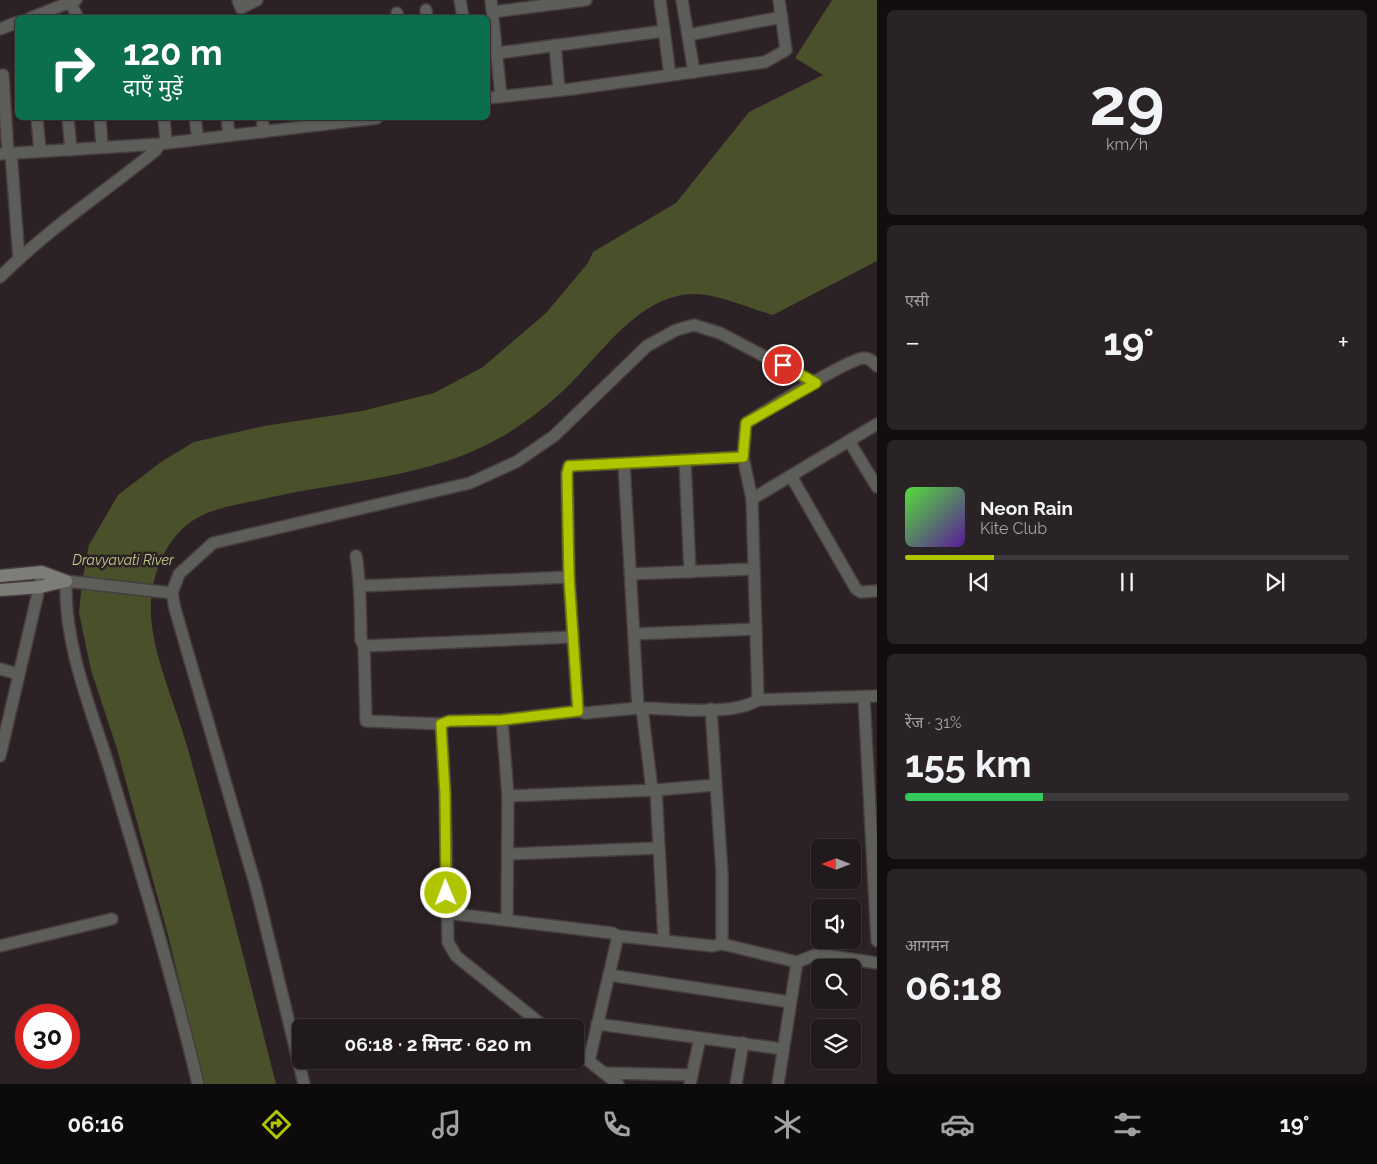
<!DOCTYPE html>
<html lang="hi">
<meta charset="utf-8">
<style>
body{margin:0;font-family:Raleway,"Noto Sans Devanagari",sans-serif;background:#292325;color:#f1f3f6;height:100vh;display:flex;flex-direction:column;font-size:19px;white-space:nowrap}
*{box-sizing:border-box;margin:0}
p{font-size:16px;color:#a2a1a3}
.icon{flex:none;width:28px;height:28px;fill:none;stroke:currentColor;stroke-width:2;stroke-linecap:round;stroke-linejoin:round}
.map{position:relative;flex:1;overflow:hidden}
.side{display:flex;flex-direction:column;gap:10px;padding:10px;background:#120e0f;width:500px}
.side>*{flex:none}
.top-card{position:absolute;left:15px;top:15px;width:475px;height:105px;border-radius:8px;box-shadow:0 1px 4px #0004,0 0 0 1px #3e383b;background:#0b6e4f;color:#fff;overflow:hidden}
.needle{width:32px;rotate:270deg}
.fabs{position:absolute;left:811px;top:839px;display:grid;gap:10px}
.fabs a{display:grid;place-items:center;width:50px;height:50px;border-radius:8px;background:#211a1c;box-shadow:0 1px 4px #0004,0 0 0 1px #3e383b;font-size:25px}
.speed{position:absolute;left:15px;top:1004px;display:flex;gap:10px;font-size:25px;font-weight:700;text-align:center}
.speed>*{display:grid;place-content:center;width:65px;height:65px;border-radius:50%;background:#211a1c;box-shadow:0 1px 4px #0004,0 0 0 1px #3e383b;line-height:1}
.speed .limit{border:8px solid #d22;background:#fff;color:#111}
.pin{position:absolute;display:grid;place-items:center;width:42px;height:42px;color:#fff;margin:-21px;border:2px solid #fff;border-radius:50%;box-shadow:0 1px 5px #0007}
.me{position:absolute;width:55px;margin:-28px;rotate:359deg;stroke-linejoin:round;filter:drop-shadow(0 0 4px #0008)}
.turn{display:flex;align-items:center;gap:18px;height:105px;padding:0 25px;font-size:22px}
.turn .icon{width:65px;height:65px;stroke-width:2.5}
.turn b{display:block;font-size:35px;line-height:42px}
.big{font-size:38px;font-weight:700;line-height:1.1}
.side .tile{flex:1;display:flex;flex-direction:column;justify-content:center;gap:8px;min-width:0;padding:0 18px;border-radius:8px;background:#292325}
.side .dial{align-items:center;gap:0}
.dial b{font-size:65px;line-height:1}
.song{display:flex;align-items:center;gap:15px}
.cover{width:60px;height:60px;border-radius:8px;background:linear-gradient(135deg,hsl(110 70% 55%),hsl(270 70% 35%))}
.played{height:5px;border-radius:2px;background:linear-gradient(90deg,#b0c501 20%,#3e383b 20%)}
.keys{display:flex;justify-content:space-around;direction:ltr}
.heat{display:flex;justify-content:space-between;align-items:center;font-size:28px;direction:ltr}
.charge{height:8px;border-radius:4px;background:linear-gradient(90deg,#34c759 31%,#3e383b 0)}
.trip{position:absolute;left:292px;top:1019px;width:292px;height:50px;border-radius:8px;background:#211a1c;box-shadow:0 1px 4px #0004,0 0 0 1px #3e383b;font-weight:700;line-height:50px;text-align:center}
.tab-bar{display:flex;height:80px;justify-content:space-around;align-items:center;background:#0d0a0b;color:#a2a1a3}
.tab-bar .icon{width:35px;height:35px}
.tab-bar .active{color:#b0c501}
.tab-bar b{font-size:22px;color:#f1f3f6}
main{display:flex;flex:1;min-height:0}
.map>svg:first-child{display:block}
.water{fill:#49502a}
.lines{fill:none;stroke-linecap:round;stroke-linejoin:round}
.street-casing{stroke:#473d40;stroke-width:14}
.secondary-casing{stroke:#473d40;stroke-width:15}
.street{stroke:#5d5e5a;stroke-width:11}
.secondary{stroke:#7d7e77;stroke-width:12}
.route-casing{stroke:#728001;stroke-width:12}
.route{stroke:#b0c501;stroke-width:9}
.labels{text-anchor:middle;stroke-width:5;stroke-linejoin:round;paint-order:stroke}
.water-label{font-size:14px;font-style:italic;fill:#c1cd8b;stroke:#2c2225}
</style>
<main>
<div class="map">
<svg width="877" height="1084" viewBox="0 0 877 1084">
<rect width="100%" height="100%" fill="#2c2225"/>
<path class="water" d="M832,0H877V261L773,315C752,309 729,299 707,295C647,286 608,346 572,382C551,403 528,421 503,436C430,479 344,480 263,499C242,504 216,507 197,518C168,534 153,570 151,602C148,645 175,703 187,746C219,858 247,971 276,1084H204L168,935L117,749L91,670L79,613L82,582L89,545L118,495L161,462L194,442L264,426L362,411L434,393L483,367L546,313L588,263L593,252L676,203L749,112L823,75L795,58Z"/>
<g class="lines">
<defs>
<g id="street">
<polyline points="69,0 78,18"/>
<polyline points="238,0 241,8 257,0"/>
<polyline points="460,0 463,18"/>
<polyline points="491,0 501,96"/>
<polyline points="660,0 670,75"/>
<polyline points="682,0 694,72"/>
<polyline points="426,10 427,18"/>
<polyline points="493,12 586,0"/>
<polyline points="397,13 398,18"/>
<polyline points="30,18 76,0"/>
<polyline points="0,29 18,22"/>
<polyline points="688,35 782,17"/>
<polyline points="555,45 559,90"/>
<polyline points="498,53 664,31"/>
<polyline points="3,75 8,153"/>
<polyline points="488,98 572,89 765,62 786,50 779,0"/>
<polyline points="37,118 40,151"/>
<polyline points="68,118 71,150"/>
<polyline points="100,118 102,147"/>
<polyline points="164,118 166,143"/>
<polyline points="195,118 198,139"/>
<polyline points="227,118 229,135"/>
<polyline points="262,118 264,132"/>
<polyline points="11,153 19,259"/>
<polyline points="0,154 160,144 377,118"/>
<path d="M0,277C47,230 103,193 155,151L160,144"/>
<polyline points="849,441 877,487"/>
<polyline points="685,461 690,572"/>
<path d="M624,464L638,708C671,708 730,717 758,700L877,696"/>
<polyline points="791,476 856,589 861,592 877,591"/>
<path d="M752,499L743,457L746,423C766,411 847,359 864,358C870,358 873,362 877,366"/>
<path d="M356,556C361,584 360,611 361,640L364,646L366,721L441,724L449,721L502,720L578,711L585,713L638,708"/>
<polyline points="631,574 754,569"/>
<polyline points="361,586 569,577"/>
<path d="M172,593L66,581C64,647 92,711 111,773C142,876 173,979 198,1084"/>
<polyline points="635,634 756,629"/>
<polyline points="364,646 573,637"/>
<polyline points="0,669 19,674"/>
<polyline points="864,697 877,941"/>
<polyline points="758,700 752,499 877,424"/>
<polyline points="642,708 652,790"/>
<polyline points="711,709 722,873 722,944"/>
<polyline points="578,711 569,577 567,473 569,466 743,457"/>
<polyline points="502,720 508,796 507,919"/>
<polyline points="441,724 445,794 448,942 456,956 546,1028"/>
<polyline points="0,756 41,580"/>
<polyline points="656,790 664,940"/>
<polyline points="508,796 656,790 715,785"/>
<polyline points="509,854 659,848"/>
<polyline points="446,913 612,933 618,936 713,946 722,944 797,962 818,954 877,963"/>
<polyline points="0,946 112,919"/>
<polyline points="609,975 790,1002"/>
<polyline points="597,1024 783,1049"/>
<polyline points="576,1051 618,1084"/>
<polyline points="589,1061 618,936"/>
<polyline points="604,1073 692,1075"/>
<polyline points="304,1084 256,887 175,609 172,593 179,574 213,543 470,483 516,462 554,436 647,346 676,330 694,325 720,333 815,383"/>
<polyline points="690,1084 700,1038"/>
<polyline points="736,1084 743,1043"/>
<polyline points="778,1084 797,962"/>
</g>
<g id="secondary">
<polyline points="0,576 42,572 66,581"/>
<polyline points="0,590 40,587 66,581"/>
</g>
</defs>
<use href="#street" class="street-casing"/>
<use href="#secondary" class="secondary-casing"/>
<use href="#street" class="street"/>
<use href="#secondary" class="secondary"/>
</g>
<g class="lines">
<defs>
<polyline id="route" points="446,893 445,794 441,724 449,721 502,720 578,711 569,577 567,474 569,466 743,457 746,423 816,383 783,365"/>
</defs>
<use href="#route" class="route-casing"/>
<use href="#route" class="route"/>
</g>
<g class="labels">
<g class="water-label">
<text x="123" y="565">Dravyavati River</text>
</g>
</g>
</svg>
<div class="fabs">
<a><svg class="needle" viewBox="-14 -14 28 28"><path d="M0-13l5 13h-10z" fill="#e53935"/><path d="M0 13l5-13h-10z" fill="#a2a1a3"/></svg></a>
<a><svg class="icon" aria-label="sound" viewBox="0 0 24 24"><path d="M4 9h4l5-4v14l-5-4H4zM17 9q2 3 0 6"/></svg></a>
<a><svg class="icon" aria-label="search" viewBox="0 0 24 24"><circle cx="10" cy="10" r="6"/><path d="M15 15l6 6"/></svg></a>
<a><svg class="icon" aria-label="layers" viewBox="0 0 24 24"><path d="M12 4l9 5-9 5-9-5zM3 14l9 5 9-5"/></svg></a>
</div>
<div class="speed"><div class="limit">30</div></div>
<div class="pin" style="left:783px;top:365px;background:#d93025"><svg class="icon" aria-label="arrive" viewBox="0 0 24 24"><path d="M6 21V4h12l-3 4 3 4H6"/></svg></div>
<svg class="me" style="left:446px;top:893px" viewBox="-20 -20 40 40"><circle r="17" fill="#b0c501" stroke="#fff" stroke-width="3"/><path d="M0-11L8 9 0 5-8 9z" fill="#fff"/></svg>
<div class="trip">06:18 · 2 मिनट · 620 m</div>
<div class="top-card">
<div class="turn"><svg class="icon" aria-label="right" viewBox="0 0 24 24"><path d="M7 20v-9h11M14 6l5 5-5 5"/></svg><div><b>120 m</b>दाएँ मुड़ें</div></div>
</div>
</div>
<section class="side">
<div class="tile dial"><b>29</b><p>km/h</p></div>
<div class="tile"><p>एसी</p>
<div class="heat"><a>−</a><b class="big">19°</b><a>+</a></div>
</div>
<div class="tile">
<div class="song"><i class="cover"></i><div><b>Neon Rain</b><p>Kite Club</p></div></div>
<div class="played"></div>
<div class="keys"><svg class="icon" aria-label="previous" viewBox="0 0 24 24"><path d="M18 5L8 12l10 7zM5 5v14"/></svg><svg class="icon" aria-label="pause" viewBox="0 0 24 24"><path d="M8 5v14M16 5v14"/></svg><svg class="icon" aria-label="next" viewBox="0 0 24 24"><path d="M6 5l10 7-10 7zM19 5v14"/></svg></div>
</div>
<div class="tile"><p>रेंज · 31%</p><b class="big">155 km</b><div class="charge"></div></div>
<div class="tile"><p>आगमन</p><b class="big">06:18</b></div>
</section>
</main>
<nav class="tab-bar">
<b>06:16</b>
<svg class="icon active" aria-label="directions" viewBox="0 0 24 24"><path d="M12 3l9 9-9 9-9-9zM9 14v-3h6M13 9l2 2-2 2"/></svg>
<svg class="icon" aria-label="music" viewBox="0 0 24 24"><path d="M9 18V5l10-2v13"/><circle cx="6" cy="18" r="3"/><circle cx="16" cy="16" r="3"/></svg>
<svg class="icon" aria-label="phone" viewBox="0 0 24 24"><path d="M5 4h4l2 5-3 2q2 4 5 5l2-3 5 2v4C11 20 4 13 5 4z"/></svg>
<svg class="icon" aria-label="climate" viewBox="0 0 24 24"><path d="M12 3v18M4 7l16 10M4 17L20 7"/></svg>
<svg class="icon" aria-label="car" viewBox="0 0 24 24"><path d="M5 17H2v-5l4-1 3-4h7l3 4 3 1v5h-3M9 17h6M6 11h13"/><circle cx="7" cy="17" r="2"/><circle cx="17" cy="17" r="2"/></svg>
<svg class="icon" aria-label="filters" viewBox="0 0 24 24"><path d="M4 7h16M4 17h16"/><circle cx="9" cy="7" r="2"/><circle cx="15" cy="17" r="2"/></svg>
<b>19°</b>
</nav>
